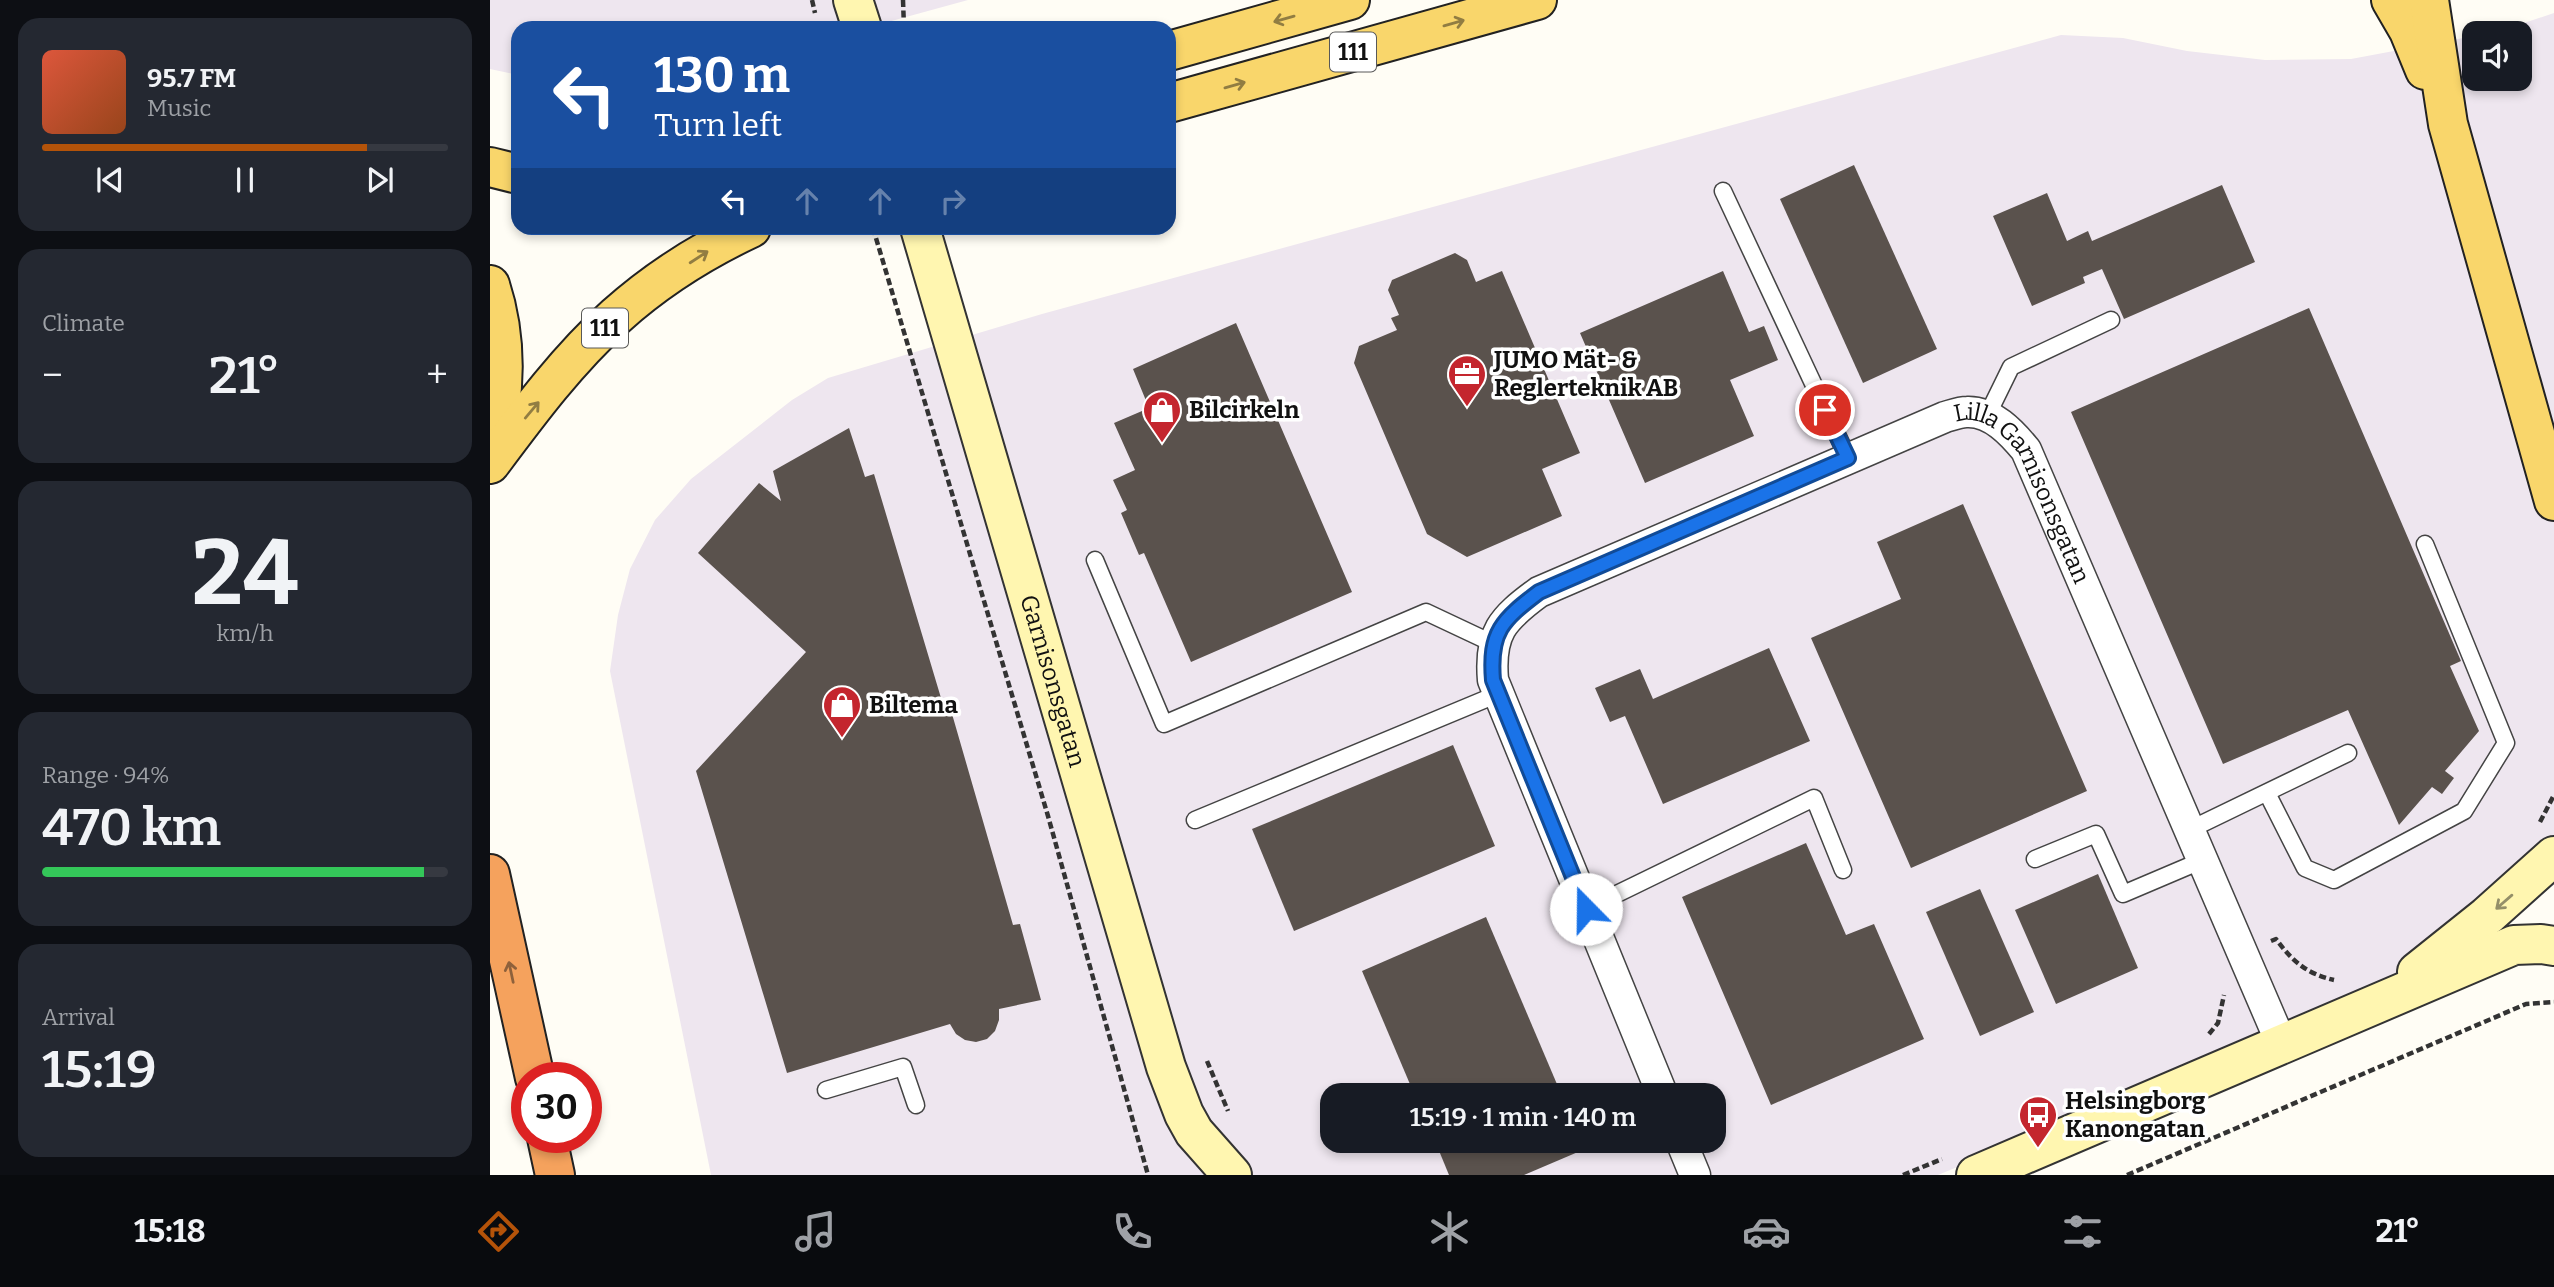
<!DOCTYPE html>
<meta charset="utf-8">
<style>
body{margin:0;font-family:Bitter,serif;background:#242831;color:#f1f3f6;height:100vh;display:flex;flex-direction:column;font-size:26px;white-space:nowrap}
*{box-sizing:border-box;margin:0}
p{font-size:23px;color:#9ea1a6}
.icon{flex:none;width:38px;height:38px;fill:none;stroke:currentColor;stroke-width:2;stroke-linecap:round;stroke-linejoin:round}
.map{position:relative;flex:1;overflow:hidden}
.drawer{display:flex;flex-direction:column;gap:18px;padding:18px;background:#0d0f14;width:490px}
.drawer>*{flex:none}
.banner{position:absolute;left:21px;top:21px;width:665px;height:214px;border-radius:21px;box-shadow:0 4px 10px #0003;background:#1a4fa0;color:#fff;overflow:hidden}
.buttons{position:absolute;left:1972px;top:21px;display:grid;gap:14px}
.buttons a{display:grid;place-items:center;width:70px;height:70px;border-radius:14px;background:#171b24;box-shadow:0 4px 10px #0003;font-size:35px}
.speed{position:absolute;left:21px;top:1062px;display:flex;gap:14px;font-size:35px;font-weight:700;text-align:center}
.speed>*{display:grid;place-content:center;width:91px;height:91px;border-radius:50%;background:#171b24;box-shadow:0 4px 10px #0003;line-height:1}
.speed .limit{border:10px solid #d22;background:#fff;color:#111}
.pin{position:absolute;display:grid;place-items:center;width:60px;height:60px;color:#fff;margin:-30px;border:4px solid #fff;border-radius:50%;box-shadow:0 2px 7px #0007}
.me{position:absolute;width:77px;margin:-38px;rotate:338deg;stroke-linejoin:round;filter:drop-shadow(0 0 5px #0008)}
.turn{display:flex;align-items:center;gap:24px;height:147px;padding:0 28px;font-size:32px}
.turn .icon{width:91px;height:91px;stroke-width:2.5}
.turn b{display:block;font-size:49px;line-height:60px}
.lanes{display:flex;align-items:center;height:66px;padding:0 28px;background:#0003;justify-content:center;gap:35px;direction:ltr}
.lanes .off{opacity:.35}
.big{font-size:52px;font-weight:600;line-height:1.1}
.drawer .widget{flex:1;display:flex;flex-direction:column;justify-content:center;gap:10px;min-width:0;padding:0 24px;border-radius:21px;background:#242831}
.drawer .dial{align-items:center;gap:0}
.dial b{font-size:91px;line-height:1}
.song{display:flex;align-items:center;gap:21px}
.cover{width:84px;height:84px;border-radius:10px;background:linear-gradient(135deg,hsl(10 70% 55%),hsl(20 70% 35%))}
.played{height:7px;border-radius:4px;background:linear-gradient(90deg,#b45309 80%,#363941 80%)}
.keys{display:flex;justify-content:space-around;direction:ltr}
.heat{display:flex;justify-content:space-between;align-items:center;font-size:38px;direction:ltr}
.charge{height:10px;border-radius:5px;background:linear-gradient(90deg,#34c759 94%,#363941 0)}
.trip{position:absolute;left:830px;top:1083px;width:406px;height:70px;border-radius:21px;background:#171b24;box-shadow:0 4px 10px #0003;font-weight:600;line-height:70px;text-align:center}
.tab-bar{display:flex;height:112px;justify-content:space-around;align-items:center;background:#090b0e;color:#9ea1a6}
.tab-bar .icon{width:49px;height:49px}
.tab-bar .selected{color:#b45309}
.tab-bar b{font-size:32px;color:#f1f3f6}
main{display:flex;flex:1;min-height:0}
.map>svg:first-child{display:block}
.industrial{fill:#eee6ef;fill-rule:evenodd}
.building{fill:#5a524d}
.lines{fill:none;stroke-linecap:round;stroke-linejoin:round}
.lane-casing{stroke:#444;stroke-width:19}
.street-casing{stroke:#444;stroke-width:33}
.secondary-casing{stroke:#333;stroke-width:42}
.primary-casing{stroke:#222;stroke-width:42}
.highway-casing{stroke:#222;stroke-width:42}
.path{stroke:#333;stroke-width:4.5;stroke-dasharray:7 3.5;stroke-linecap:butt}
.lane{stroke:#fff;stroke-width:16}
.street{stroke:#fff;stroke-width:30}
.secondary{stroke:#fff6b0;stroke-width:38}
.primary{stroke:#f9d66b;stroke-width:38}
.highway{stroke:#f5a25d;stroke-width:38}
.oneway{stroke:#917d42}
.oneway2{stroke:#948f68}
.oneway3{stroke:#8e613b}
.route-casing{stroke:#114b97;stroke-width:18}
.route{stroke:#1a73e8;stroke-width:12}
.labels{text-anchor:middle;stroke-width:7;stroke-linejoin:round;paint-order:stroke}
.shield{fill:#fff;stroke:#585858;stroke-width:2}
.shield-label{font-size:23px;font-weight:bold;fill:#111}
.poi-label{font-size:24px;font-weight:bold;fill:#111;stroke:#fff;text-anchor:start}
.street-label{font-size:24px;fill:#111;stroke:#fff}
</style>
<main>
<section class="drawer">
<div class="widget">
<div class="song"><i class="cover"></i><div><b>95.7 FM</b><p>Music</p></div></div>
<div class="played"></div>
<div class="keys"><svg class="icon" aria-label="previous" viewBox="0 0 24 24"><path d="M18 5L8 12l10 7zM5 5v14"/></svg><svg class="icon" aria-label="pause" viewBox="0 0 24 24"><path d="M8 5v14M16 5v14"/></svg><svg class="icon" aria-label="next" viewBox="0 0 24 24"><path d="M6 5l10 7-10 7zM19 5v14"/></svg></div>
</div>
<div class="widget"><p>Climate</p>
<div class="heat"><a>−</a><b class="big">21°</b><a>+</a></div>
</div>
<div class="widget dial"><b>24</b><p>km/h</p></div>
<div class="widget"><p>Range · 94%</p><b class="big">470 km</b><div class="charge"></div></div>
<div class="widget"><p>Arrival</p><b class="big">15:19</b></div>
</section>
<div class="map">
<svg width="2064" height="1175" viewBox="0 0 2064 1175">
<rect width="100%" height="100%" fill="#fffdf5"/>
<g class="industrial">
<polygon points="0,0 478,0 376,28 28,28 28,75 0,69"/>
<path d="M2064,13V842L1924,961L1877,997L1448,1175H221L120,671L128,615L140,569L165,520L201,479L302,400L338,378L552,314L1571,35L1633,38L1697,51L1775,60L1861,59L1984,36V79H2030V33H1995L2028,25ZM842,1096H1223V1141H842Z"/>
</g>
<g class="building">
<polygon points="1364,165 1447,349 1373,383 1290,199"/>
<polygon points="1732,185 1765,262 1634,319 1612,269 1593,277 1595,283 1542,306 1503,216 1557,193 1577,241 1598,231 1602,241"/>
<polygon points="965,253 977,260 986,282 1012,271 1090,453 1052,469 1072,516 977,557 937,534 864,363 869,346 907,330 901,318 909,315 898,290 902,280"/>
<polygon points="1233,271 1259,332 1274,326 1288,360 1240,380 1264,436 1155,483 1090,333"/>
<polygon points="1819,308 1971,661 1960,666 1989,731 1955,771 1964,778 1952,794 1942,787 1909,825 1858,710 1733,764 1581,412"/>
<polygon points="746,323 862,592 701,662 654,553 649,555 631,513 637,510 623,480 645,470 624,423 659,408 643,369"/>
<polygon points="359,428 375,477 384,474 454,708 460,707 523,925 530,924 551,1000 509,1009 509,1020 505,1031 497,1039 486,1042 475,1040 466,1034 460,1024 297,1073 206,771 316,652 208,553 269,483 291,501 283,471"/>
<polygon points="1473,504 1597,791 1421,868 1321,638 1411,599 1387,542"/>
<polygon points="1279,648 1320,741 1173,804 1135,716 1120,722 1105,688 1150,669 1163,699"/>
<polygon points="963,745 1005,846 804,931 762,829"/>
<polygon points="1316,843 1356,935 1384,924 1434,1039 1281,1105 1192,897"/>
<polygon points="1608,874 1648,968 1566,1004 1525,910"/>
<polygon points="1490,889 1544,1012 1490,1036 1436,912"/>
<polygon points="996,917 1072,1096 925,1096 872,971"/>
<polygon points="945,1141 1091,1141 1095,1149 1034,1175 959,1175"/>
</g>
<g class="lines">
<defs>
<g id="lane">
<polyline points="1233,191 1358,458"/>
<polyline points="1497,416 1521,367 1621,320"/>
<polyline points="605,560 674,724 936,612 1004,644"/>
<polyline points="1777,793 1815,868 1844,880 1974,811 2016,743 1935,544"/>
<polyline points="705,820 1008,694"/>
<polyline points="1699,830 1858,753"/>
<polyline points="1545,859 1606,834 1633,894 1713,860"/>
<polyline points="1096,909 1324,798 1353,870"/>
<polyline points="336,1090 413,1067 426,1105"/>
</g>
<g id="street">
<path id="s1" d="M1173,1096L1003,680C999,633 1012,619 1049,592L1455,417C1462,415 1470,412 1477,412C1502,411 1522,433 1536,450L1792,1045"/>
<polyline points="1191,1141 1205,1175"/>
</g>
<g id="secondary">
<polyline points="363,0 372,28"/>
<path id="s2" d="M430,228L676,1067L694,1114L704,1132L742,1175"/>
<polyline points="1927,972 1997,916 2064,856"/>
<polyline points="1486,1175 2024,945 2051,944 2064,946"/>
</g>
<g id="primary">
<polyline points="1901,0 1919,31 1935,70"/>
<polyline points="1939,0 1958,124 2064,501"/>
<polyline points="679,51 860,0"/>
<polyline points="679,103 1047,0"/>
<polyline points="0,167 28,174"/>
<path d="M0,285C17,337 17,396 0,448"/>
<path d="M0,464C38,413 78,359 126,316C165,281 214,250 261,228"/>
</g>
<g id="highway">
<polyline points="0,874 45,1078"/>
<polyline points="57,1138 65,1175"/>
</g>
</defs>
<use href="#lane" class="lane-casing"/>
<use href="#street" class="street-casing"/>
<use href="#secondary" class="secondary-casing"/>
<use href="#primary" class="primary-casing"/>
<use href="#highway" class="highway-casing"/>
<g class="path">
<polyline points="322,0 325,13"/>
<polyline points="413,0 414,28"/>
<polyline points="383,228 558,816 658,1175"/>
<polyline points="2050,822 2064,795"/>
<path d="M1781,941L1786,939C1802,961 1817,974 1844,980"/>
<polyline points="1719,1034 1728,1023 1734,995"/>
<polyline points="717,1061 738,1111"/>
<polyline points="1413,1175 1452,1159"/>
<polyline points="1637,1175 2036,1004 2064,1002"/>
</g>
<use href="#lane" class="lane"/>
<use href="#street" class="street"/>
<use href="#secondary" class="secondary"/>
<use href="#primary" class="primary"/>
<use href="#highway" class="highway"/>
</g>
<defs><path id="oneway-shaft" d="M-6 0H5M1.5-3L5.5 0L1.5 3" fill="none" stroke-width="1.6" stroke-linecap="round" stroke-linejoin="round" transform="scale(1.75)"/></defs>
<g class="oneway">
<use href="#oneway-shaft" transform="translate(794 19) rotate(164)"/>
<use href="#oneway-shaft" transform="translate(964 23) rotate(-16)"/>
<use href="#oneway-shaft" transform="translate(745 85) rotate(-16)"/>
<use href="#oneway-shaft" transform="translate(209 257) rotate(-33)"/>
<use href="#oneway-shaft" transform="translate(42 410) rotate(-50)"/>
</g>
<use class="oneway2" href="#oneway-shaft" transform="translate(2014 902) rotate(139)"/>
<use class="oneway3" href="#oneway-shaft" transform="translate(21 972) rotate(-102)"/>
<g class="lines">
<defs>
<path id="route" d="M1096,909L1003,680C999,632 1012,620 1049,592L1358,458L1335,410"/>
</defs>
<use href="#route" class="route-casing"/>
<use href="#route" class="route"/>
</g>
<defs>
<symbol id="office-pin" viewBox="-11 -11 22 30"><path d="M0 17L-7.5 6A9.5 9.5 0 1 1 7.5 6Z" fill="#c4262e" stroke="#fff"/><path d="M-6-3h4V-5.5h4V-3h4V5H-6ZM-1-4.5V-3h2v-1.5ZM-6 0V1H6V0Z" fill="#fff"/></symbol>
<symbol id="shop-pin" viewBox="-11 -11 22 30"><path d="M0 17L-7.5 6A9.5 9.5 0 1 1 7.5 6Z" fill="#c4262e" stroke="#fff"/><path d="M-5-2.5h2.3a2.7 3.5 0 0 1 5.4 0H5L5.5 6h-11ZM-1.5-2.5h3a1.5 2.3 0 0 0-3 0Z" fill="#fff"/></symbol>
<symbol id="bus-pin" viewBox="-11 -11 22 30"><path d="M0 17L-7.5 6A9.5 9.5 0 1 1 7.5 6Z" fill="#c4262e" stroke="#fff"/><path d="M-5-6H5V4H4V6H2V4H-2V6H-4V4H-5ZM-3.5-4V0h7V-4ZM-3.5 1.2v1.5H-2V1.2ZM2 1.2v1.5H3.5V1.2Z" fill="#fff"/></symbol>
</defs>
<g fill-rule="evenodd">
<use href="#office-pin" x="955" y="352" width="44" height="60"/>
<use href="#shop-pin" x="650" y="388" width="44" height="60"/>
<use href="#shop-pin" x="330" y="683" width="44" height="60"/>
<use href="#bus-pin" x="1526" y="1093" width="44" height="60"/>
</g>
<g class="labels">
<g class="shield">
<rect x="840" y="32.5" width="46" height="39" rx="5"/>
<rect x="92" y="308.5" width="46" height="39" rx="5"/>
</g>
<g class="shield-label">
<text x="863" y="60">111</text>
<text x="115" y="336">111</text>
</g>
<g class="poi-label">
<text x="1004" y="368">JUMO Mät- &amp;<tspan x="1004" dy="28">Reglerteknik AB</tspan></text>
<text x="699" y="418">Bilcirkeln</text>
<text x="379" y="713">Biltema</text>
<text x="1575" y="1109">Helsingborg<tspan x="1575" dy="28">Kanongatan</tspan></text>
</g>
<g class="street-label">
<text dy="8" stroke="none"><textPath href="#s1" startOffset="1122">Lilla Garnisonsgatan</textPath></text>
<text dy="8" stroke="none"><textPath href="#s2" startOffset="472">Garnisonsgatan</textPath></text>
</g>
</g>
</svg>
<div class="buttons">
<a><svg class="icon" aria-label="sound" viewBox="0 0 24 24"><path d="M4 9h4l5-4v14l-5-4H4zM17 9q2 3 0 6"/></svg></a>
</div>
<div class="speed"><div class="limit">30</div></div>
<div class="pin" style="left:1335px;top:410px;background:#d93025"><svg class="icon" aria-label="arrive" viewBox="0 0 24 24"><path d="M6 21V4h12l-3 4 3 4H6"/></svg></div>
<svg class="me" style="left:1096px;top:909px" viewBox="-20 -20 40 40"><circle r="19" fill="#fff"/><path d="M0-13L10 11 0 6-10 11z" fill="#1a73e8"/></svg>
<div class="trip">15:19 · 1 min · 140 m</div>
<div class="banner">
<div class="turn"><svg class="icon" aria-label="left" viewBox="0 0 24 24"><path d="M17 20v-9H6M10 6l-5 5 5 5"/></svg><div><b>130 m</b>Turn left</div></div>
<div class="lanes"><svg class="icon" aria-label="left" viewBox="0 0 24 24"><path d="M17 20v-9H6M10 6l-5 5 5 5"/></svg><svg class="icon off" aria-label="ahead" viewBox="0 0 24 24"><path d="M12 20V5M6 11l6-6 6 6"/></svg><svg class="icon off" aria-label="ahead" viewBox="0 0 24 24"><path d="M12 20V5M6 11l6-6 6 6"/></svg><svg class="icon off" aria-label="right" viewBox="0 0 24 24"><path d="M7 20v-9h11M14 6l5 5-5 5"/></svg></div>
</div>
</div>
</main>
<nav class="tab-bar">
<b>15:18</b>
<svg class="icon selected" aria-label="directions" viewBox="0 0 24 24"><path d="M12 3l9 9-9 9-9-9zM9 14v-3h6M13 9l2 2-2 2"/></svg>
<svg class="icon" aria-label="music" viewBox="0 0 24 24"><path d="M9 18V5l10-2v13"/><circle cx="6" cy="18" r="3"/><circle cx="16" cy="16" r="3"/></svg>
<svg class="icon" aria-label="phone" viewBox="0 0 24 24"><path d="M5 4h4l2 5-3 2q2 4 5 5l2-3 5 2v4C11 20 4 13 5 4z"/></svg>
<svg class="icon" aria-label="climate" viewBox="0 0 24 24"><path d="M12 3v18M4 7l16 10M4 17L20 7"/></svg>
<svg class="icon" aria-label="car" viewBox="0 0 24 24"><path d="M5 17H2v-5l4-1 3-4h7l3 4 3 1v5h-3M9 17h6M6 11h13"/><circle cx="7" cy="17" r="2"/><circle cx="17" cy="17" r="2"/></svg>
<svg class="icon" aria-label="filters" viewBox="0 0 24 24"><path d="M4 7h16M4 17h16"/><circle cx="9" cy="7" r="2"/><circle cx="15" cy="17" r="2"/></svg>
<b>21°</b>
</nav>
